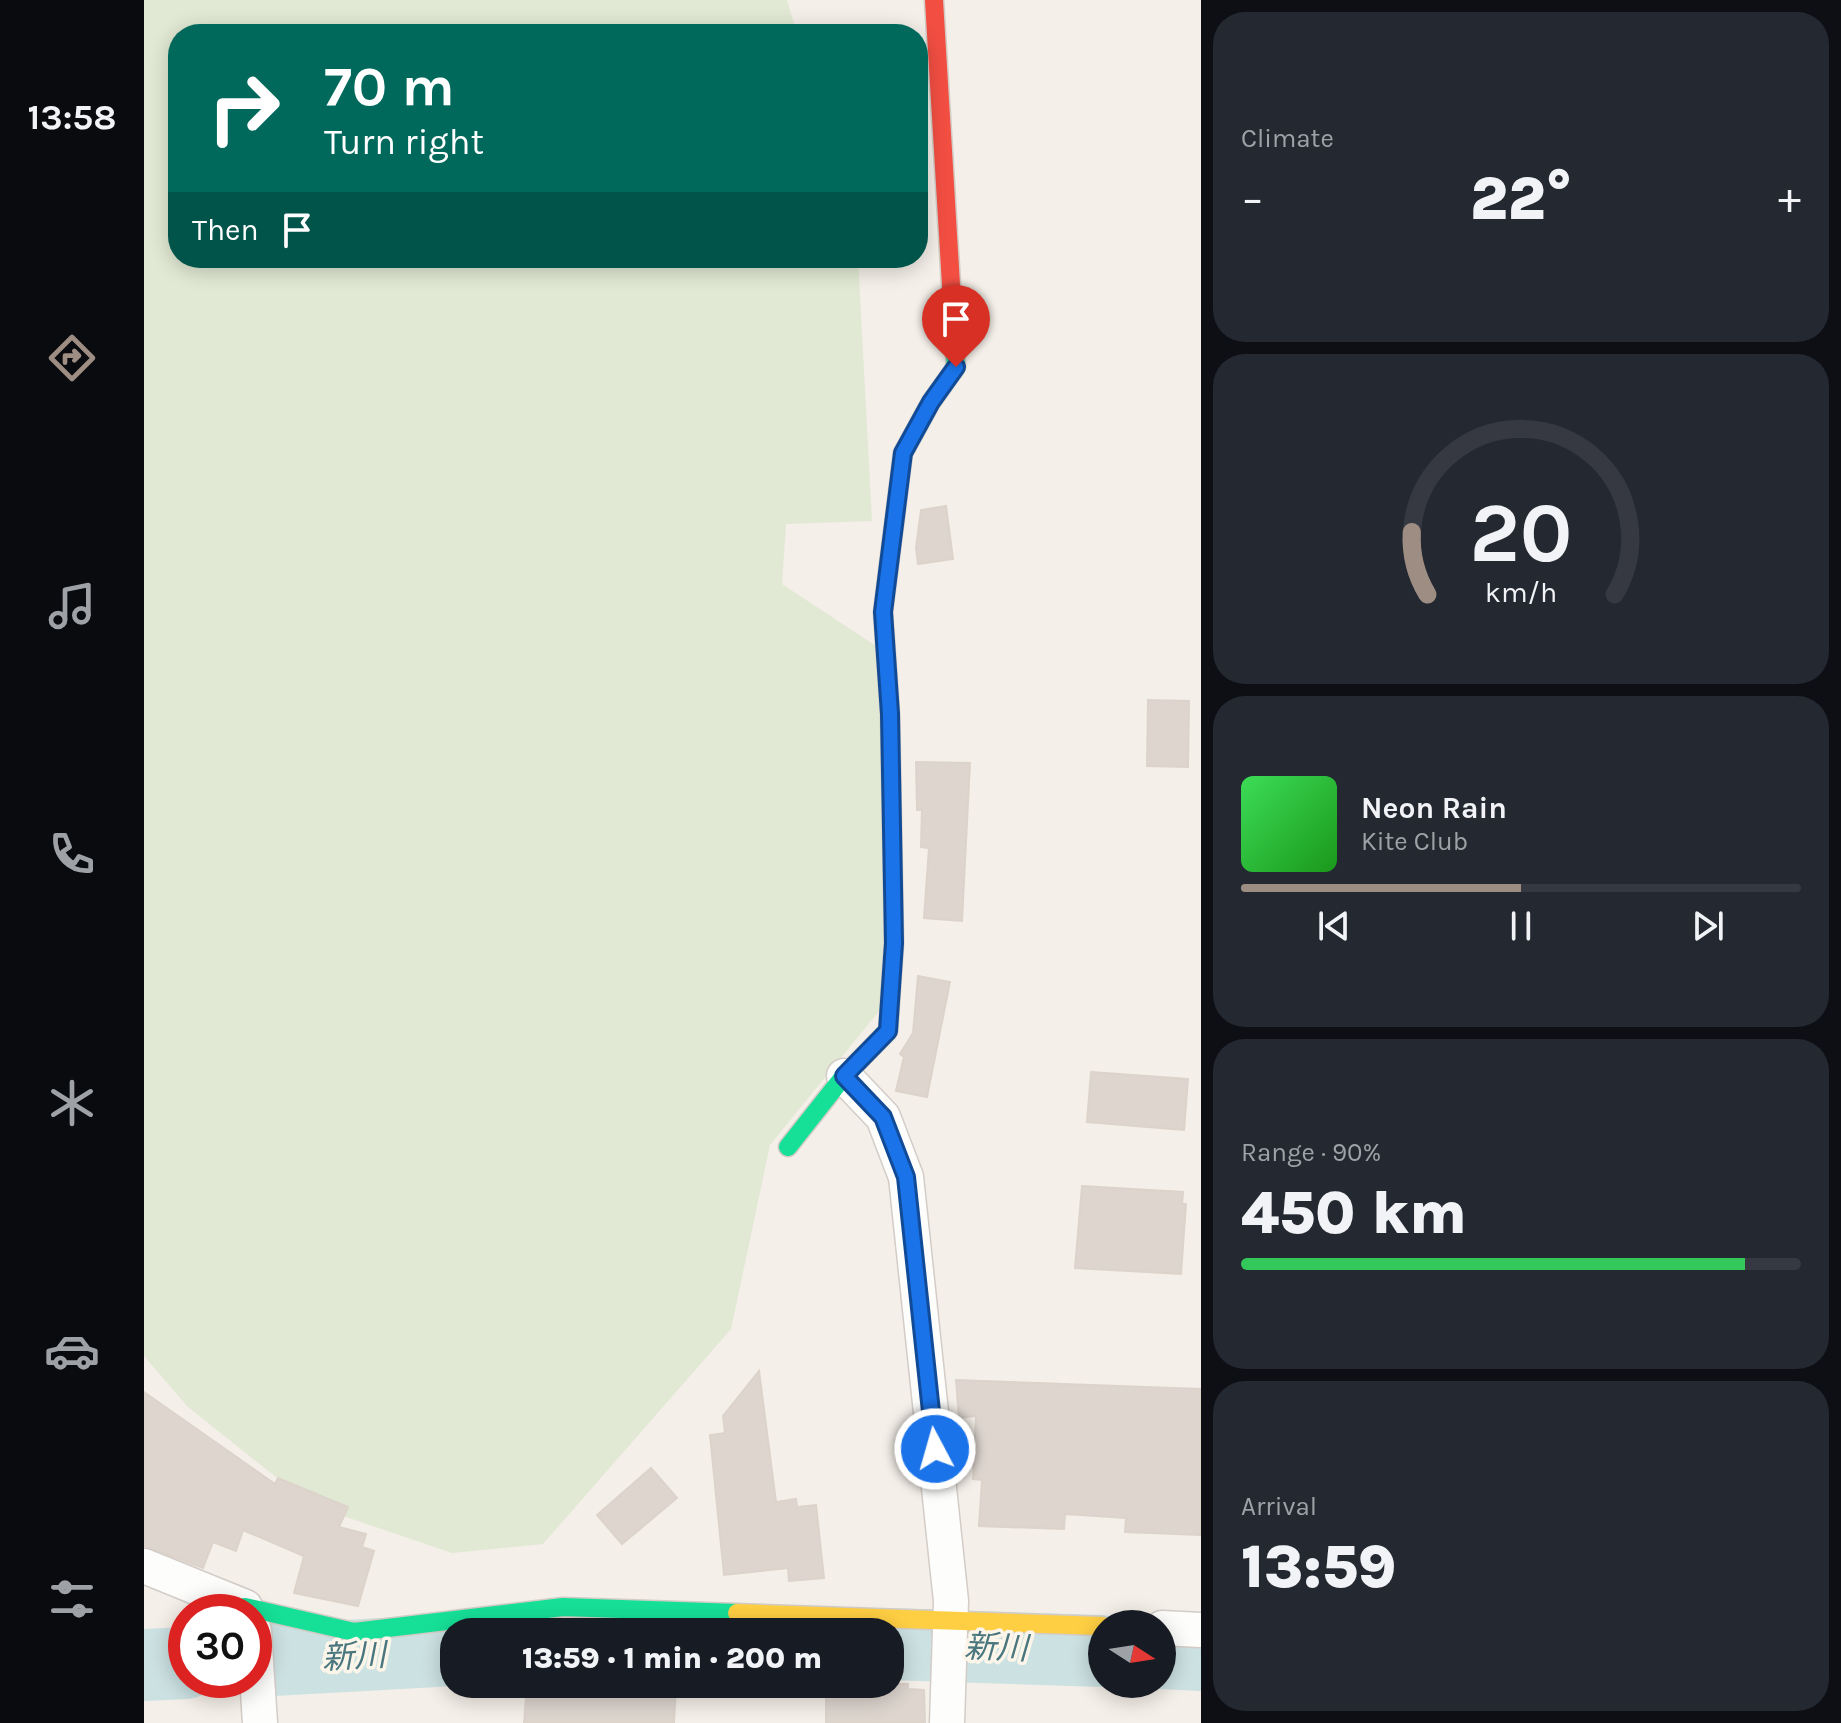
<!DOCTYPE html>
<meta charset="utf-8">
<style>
body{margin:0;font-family:Karla,"Noto Sans JP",sans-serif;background:#242831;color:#f1f3f6;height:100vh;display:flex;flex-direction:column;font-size:30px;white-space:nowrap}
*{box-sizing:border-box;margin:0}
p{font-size:26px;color:#9ea1a6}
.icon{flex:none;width:44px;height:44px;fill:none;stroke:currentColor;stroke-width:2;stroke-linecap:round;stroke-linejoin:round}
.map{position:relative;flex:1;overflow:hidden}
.side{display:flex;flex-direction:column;gap:12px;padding:12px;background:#0d0f14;width:640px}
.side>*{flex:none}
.top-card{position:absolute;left:24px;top:24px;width:760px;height:244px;border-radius:32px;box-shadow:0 4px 20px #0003;background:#00695c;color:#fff;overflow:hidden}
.needle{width:52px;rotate:102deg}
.controls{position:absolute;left:944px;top:1610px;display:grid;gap:16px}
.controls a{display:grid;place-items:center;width:88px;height:88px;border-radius:50%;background:#171b24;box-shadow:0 4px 20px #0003;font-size:40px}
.speed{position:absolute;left:24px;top:1594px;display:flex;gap:16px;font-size:40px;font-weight:700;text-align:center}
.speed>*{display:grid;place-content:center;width:104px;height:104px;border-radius:50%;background:#171b24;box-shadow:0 4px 20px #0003;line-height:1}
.speed .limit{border:12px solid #d22;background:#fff;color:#111}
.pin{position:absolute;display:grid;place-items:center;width:68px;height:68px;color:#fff;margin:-82px -34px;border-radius:50% 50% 50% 0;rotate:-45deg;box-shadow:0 0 8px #0007}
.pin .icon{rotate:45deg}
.me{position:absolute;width:88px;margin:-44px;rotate:354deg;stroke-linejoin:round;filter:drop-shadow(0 0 6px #0008)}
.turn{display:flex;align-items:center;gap:28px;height:168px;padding:0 24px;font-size:36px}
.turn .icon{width:104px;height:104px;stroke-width:2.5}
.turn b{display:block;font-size:56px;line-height:68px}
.then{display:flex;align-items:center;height:76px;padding:0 24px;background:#0003;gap:16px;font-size:30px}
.big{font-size:60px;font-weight:800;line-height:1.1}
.side .tile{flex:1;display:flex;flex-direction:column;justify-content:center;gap:12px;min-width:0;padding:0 28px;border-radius:32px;background:#242831}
.side .dial{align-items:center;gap:0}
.dial svg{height:208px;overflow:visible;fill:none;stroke:#363941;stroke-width:7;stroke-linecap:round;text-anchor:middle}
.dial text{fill:#f1f3f6;stroke:none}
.song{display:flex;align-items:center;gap:24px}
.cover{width:96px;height:96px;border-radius:12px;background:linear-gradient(135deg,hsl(130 70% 55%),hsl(120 70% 35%))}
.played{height:8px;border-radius:4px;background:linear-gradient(90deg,#9d8d83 50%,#363941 50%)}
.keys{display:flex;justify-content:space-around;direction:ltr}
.heat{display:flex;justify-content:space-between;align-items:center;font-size:44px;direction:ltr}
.charge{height:12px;border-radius:6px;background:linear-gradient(90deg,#34c759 90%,#363941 0)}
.trip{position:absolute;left:296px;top:1618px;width:464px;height:80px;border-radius:32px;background:#171b24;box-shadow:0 4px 20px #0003;font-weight:800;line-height:80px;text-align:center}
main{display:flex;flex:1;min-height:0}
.menu{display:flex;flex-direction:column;width:144px;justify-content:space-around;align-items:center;background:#090b0e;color:#9ea1a6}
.menu .icon{width:56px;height:56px}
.menu .selected{color:#9d8d83}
.menu b{font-size:36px;color:#f1f3f6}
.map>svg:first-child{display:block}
.green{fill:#e1e9d4}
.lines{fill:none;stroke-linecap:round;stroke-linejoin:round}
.river{stroke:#cce1e2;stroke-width:72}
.building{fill:#ddd5ce;stroke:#dcd3cb;stroke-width:2}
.street-casing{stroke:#d3ccc7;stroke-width:37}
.fast-casing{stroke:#d2ccc5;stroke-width:21}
.slow-casing{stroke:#d2ccc5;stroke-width:21}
.jam-casing{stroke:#d2ccc5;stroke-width:21}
.street{stroke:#fdfdfc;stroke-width:34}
.fast{stroke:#16e098;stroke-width:18}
.slow{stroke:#ffcf43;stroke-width:18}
.jam{stroke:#f24e42;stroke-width:18}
.route-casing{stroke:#114b97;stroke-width:20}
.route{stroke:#1a73e8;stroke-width:14}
.labels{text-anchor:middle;stroke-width:7;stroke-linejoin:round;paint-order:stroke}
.water-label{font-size:32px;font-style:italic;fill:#49767f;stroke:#fcf5e9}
</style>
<main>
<nav class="menu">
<b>13:58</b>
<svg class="icon selected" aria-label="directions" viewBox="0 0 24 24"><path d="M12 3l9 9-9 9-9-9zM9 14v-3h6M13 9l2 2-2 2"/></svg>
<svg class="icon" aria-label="music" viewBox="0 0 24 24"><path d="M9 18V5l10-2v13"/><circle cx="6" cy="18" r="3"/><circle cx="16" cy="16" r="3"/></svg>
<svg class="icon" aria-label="phone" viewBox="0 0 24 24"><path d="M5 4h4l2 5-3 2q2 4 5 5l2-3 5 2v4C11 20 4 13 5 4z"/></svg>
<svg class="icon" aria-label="climate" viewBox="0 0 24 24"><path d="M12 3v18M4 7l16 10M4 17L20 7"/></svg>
<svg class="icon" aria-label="car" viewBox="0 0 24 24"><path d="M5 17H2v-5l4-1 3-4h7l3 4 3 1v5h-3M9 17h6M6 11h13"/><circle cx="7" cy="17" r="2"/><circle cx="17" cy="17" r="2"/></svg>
<svg class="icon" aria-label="filters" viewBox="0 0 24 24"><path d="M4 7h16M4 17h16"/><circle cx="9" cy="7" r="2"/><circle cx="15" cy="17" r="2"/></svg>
</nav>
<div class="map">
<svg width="1057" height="1723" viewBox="0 0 1057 1723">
<rect width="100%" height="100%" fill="#f4efe8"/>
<polygon class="green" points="0,0 643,0 653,34 34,34 34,258 714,258 728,521 642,524 638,584 741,652 744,1000 626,1145 587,1329 399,1544 308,1553 167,1505 44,1407 0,1356"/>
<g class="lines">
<g class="river">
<polyline points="746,1644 958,1651"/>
<polyline points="1018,1653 1057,1655"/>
<polyline points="110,1661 310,1650"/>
<polyline points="0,1665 42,1663"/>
</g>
</g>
<g class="building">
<polygon points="802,506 809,559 774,564 772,548 777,510"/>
<polygon points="1004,700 1045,701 1044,767 1003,766"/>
<polygon points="772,762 826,763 818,921 780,918 785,848 777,847 778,810 773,810"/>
<polygon points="774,976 806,982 783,1097 752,1091 760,1057 756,1054 769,1033"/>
<polygon points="947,1072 1044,1079 1040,1130 943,1122"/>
<polygon points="938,1186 1039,1192 1038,1204 1042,1204 1037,1274 931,1268"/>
<polygon points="615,1371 632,1502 652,1499 653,1507 672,1505 680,1578 645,1581 644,1568 580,1575 566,1435 581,1433 579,1416"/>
<polygon points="812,1380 1057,1389 1057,1535 981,1532 982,1518 921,1514 920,1529 835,1526 838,1480 829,1479 832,1416 815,1418"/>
<polygon points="0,1392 131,1484 134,1478 204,1507 195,1527 222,1534 218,1547 230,1551 214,1606 150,1593 160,1556 99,1530 92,1551 69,1542 59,1568 0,1546"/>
<polygon points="507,1468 533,1498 478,1544 453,1515"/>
<polygon points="383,1684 532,1687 530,1723 380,1723"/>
<polygon points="682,1684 764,1684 764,1689 780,1690 781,1723 682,1723"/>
</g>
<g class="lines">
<defs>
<g id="street">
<polyline points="700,1076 739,1117 762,1177 807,1601 803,1723"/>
<polyline points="0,1566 101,1607 103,1612"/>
<polyline points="1018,1628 1057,1630"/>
<polyline points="110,1631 116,1723"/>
</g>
<g id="fast">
<polyline points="644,1147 700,1076 744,1031 750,943 746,714 739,612 759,453 787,402 812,367 811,352"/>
<polyline points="101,1607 210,1632 419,1607 593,1613"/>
</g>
<polyline id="slow" points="593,1613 958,1626"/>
<polyline id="jam" points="790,0 811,352"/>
</defs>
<use href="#street" class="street-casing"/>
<use href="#fast" class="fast-casing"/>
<use href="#slow" class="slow-casing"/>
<use href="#jam" class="jam-casing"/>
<use href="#street" class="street"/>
<use href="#fast" class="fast"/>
<use href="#slow" class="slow"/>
<use href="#jam" class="jam"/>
</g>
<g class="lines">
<defs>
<polyline id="route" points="791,1449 762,1177 739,1117 700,1076 744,1031 750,943 746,714 739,612 759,453 787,402 812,367"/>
</defs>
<use href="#route" class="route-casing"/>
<use href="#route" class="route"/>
</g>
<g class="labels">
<g class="water-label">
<text transform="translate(852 1647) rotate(2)" y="11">新川</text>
<text transform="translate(210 1656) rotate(-3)" y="11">新川</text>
</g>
</g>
</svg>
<div class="controls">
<a><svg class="needle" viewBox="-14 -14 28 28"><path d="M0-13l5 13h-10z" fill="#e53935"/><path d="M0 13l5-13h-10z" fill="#9ea1a6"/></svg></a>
</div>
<div class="speed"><div class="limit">30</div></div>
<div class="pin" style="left:812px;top:367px;background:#d93025"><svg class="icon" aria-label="arrive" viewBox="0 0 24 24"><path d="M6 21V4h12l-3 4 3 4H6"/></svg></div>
<svg class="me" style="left:791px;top:1449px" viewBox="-20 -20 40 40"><circle r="17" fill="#1a73e8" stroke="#fff" stroke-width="3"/><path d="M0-11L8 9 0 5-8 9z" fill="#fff"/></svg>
<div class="trip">13:59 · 1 min · 200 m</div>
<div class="top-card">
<div class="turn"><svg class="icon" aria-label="right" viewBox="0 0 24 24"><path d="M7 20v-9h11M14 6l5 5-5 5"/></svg><div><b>70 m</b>Turn right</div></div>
<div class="then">Then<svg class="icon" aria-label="arrive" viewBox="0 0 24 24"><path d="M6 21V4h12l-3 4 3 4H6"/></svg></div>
</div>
</div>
<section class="side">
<div class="tile"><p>Climate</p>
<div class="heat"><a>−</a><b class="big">22°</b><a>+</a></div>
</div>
<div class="tile dial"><svg viewBox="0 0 100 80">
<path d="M14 69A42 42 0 1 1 86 69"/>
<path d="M14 69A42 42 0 0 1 8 45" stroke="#9d8d83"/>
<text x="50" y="56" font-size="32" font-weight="700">20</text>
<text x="50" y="72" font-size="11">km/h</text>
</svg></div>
<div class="tile">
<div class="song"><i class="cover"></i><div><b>Neon Rain</b><p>Kite Club</p></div></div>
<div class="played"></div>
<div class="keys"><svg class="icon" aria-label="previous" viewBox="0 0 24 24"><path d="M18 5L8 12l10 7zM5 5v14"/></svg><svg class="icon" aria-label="pause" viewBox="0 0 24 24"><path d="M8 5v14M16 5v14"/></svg><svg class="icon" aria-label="next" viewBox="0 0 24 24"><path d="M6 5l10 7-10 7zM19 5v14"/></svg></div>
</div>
<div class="tile"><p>Range · 90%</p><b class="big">450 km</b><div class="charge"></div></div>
<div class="tile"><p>Arrival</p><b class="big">13:59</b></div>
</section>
</main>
